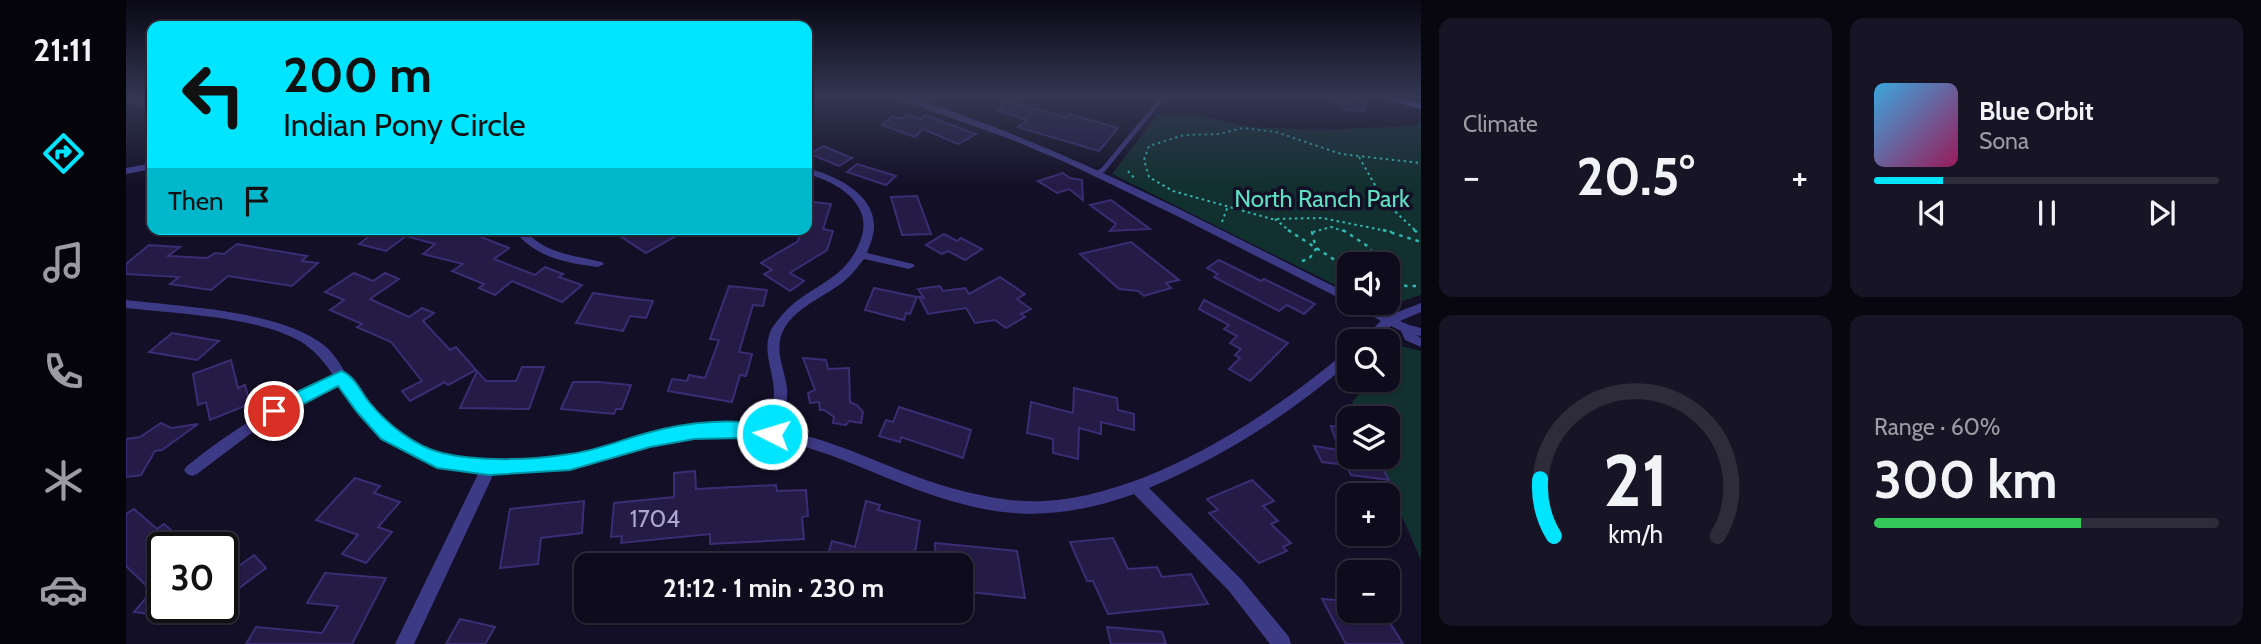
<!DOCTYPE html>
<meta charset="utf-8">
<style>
body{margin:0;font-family:Cabin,sans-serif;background:#171425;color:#f1f3f6;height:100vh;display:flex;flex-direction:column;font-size:26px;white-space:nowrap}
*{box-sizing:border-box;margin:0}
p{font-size:23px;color:#9b9ba3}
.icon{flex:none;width:38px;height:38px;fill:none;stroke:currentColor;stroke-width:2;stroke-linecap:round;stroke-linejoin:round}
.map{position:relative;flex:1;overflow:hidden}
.drawer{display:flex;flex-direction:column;gap:18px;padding:18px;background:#08060f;width:840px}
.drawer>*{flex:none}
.guide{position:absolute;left:21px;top:21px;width:665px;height:214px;border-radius:14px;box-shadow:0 2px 5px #0004,0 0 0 2px #2e2b3b;background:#00e5ff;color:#111;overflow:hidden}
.tools{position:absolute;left:1211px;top:252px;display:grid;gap:14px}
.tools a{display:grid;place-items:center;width:63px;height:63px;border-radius:14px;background:#0e0b1c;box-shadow:0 2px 5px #0004,0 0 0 2px #2e2b3b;font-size:35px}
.speed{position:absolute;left:21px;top:532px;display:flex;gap:14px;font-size:35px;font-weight:700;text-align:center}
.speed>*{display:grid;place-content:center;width:91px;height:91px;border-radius:50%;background:#0e0b1c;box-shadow:0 2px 5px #0004,0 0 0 2px #2e2b3b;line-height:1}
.speed .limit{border:4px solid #111;border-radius:10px;background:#fff;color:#111}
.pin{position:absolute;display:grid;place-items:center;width:60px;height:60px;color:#fff;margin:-30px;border:4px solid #fff;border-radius:50%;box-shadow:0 2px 7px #0007}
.me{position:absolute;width:77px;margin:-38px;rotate:275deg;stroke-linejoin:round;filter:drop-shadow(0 0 5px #0008)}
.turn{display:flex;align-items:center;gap:24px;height:147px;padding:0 21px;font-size:32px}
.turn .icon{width:91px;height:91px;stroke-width:2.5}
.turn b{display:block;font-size:49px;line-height:60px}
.then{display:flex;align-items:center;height:66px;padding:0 21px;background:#0003;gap:14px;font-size:26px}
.big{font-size:52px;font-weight:700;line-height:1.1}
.drawer .card{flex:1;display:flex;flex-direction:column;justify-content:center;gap:10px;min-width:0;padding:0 24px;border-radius:14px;background:#171425}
.drawer .dial{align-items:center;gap:0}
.dial svg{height:182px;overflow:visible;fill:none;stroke:#2e2b3b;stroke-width:7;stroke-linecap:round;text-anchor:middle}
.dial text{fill:#f1f3f6;stroke:none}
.song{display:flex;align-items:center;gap:21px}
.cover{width:84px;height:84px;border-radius:10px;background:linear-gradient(135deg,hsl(200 70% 55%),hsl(330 70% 35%))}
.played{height:7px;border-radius:4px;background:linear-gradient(90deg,#00e5ff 20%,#2e2b3b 20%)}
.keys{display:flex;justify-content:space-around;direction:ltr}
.heat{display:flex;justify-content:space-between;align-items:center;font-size:38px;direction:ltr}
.charge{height:10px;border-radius:5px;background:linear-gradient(90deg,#34c759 60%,#2e2b3b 0)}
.drawer .tiles{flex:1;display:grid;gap:18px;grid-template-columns:repeat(2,1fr)}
.trip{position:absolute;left:448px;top:553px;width:399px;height:70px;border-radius:14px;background:#0e0b1c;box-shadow:0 2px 5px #0004,0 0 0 2px #2e2b3b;font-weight:700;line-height:70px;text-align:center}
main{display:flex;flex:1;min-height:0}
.tabs{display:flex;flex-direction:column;width:126px;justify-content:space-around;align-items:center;background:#06040b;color:#9b9ba3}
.tabs .icon{width:49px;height:49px}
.tabs .current{color:#00e5ff}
.tabs b{font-size:32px;color:#f1f3f6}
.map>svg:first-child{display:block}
.green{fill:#12302f}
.building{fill:#241b47;stroke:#3b2d73;stroke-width:2}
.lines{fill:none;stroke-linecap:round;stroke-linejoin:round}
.path-far1{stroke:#2fb8b0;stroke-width:2;stroke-dasharray:2.5 3.5;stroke-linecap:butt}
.path{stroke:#2fb8b0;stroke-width:2.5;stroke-dasharray:3.5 5;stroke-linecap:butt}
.lane{stroke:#3d3a85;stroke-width:4.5}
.street{fill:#3d3a85;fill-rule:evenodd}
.secondary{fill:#6f6bff;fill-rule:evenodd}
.route{fill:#00e5ff;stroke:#0095a6;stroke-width:2}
.labels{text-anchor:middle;stroke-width:7;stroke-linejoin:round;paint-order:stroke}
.park-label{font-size:24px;fill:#5fe0c0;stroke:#130f26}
.near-number-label{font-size:24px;fill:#aca6d1}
</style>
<main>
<nav class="tabs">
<b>21:11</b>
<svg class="icon current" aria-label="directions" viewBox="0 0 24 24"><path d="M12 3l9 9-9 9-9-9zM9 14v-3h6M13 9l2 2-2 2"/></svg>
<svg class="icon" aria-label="music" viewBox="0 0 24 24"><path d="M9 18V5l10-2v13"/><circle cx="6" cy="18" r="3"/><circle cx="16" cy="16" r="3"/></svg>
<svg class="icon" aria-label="phone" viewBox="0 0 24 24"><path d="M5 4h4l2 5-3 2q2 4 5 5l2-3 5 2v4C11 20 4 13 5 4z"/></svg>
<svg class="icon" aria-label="climate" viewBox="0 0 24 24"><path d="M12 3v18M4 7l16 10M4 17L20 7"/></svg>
<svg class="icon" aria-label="car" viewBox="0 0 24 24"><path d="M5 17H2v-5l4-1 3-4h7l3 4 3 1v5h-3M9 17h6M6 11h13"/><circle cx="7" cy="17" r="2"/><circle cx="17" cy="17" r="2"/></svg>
</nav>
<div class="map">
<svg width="1295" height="644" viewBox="0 0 1295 644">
<rect width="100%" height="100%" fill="#130f26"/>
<g class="green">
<polygon points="1031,115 1071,115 1125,127 1191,130 1289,126 1295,120 1295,295 1254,308 1244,303 1262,303 1262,264 1223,264 1223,292 986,174"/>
<polygon points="1275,346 1295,351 1295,560 1250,457 1262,457 1262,418 1233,418 1226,402 1246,380 1262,380 1262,362"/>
</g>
<g class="building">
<polygon points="0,97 26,97 26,112 0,99"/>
<polygon points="1206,97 1229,98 1241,100 1238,111 1221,110"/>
<polygon points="882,101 940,117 942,114 992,128 973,151 892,127 901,120 870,110"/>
<polygon points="780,115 795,119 799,115 850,134 832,144 797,129 789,137 756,125 766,116 776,119"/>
<polygon points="697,146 726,158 713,166 684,154"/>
<polygon points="731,164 770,176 760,185 721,172"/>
<polygon points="937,173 944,178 956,180 957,200 943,189 931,193 912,181"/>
<polygon points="791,196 805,234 776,235 765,197"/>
<polygon points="985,200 1024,229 984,231 990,224 964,205"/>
<polygon points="688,202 705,204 697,229 707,231 701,250 664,273 678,281 664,291 638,274 646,270 635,263 672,241 676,229 681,229 681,210 685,210"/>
<polygon points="253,229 353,229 347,234 383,248 368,259 409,275 419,267 437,274 433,277 456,285 436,302 386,281 369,295 353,288 358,284 326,271 337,264 297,254 309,244 280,236 260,251 233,244"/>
<polygon points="506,229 562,229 520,253 494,236"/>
<polygon points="818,234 831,241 835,238 856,249 839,260 822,251 816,254 800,245"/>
<polygon points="1005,242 1053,280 1040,283 1045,288 1018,296 1012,291 993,289 954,254"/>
<polygon points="111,244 181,256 176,261 192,263 166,286 102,276 85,290 44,284 53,277 0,274 0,264 23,245 54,247 42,256 81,258 89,253 98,254"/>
<polygon points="1093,260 1135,281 1138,279 1189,304 1178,314 1161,305 1153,311 1088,277 1092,274 1081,268"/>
<polygon points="228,273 247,281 259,273 273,279 244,299 283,317 296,308 308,313 297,321 324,350 330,347 350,370 322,385 319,382 284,401 276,391 296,381 265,342 231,327 236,324 204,310 218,300 199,292"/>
<polygon points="874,277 899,294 891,299 905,309 895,314 899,317 880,328 869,320 849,323 840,308 802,314 793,297 798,298 792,289 814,286 817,291 839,288 843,294"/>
<polygon points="603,286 641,290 637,306 627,305 613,352 626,354 620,376 614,375 606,402 542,391 546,379 561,381 563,375 579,378 593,340 584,339"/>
<polygon points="748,288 791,297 784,314 780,313 778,320 739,310"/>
<polygon points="467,293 494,297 527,301 520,318 504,316 497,331 450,323"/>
<polygon points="1078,300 1162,343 1124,381 1103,369 1114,358 1109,355 1115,349 1104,343 1111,336 1098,329 1103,325 1073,309"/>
<polygon points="46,333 93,341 71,360 23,352"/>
<polygon points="677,358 700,360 702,369 723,368 724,402 731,405 737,412 735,423 723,421 720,425 707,423 708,417 698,410 694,410 693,402 684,403 682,393 689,390"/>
<polygon points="105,360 112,388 119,385 124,404 84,420 80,402 72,405 67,374"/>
<polygon points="396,367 418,367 403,409 334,408 351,371 360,381 390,381"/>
<polygon points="447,382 473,382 505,385 496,409 490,409 488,414 435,409"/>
<polygon points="948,388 991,398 992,410 1008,414 1008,430 975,422 975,434 953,428 952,459 927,453 927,439 901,433 905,402 947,413"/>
<polygon points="773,407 845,430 837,458 775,437 774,442 753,436 760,420 767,422"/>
<polygon points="35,423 45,428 72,424 36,450 29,451 15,475 0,477 0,439 14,437"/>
<polygon points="1205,426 1223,428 1223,457 1250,457 1263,480 1225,475 1220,465 1196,462 1188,446 1213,450"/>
<polygon points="569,471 570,489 650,485 651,491 680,490 682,516 676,517 678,539 584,544 584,534 495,543 496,536 485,537 488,503 548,497 548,473"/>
<polygon points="229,478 254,486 248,493 274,502 252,527 266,532 240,563 216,554 232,535 190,520"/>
<polygon points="1126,480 1148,501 1137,506 1152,521 1145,524 1165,543 1157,547 1161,551 1133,563 1083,513 1092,510 1081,499"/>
<polygon points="458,501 456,533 415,538 412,564 374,568 384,509"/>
<polygon points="740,501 754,505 752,510 794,521 787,565 699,565 706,541 729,547"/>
<polygon points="8,509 31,529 38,524 66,548 37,548 37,607 77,607 61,619 8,612 26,591 0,566 0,514"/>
<polygon points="987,538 1002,569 1031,567 1036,577 1065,574 1082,604 982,614 967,581 961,581 944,542"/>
<polygon points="809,543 891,551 899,598 835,591 835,565 810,565"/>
<polygon points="128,555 140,568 96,601 96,578"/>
<polygon points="199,573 260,578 226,644 120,644 130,627 196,633 212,606 181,603"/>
<polygon points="1196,599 1223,601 1223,611 1258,613 1277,644 1220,644"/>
<polygon points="334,619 369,627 359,644 320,644"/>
<polygon points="981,627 1036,632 1040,644 985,644"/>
</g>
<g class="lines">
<g class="path-far1">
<polyline points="1233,157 1258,201 1291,232"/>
<polyline points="1002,171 1009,179"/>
<polyline points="1149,219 1165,232"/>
<polyline points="1096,222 1102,206"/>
<polyline points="1187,232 1205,227 1221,232"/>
<polyline points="1266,232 1196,218 1146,219 1047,191 1023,177 1018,160 1023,146 1058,135 1093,134 1117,128 1150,132 1215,154 1295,163"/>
</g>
<g class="path">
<polyline points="1162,230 1223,269"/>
<polyline points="1217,230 1243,247 1253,264"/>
<polyline points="1257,230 1295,242"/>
<polyline points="1288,230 1295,235"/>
<polyline points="1176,261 1183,259 1190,249 1186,232 1191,230"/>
<polyline points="1262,280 1280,286 1295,286"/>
</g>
<polyline class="lane" points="969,174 977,170 1037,97"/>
<g class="street">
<path d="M766,97C788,95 830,113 852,121C981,169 1101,233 1223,294V303L1053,217L941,163L884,139Z"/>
<polygon points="26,163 26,169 0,174 0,168"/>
<path d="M681,168C708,175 748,193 748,226C748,236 744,244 741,253L787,264L789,266L783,269L738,259C731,268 725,276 716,283C695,299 660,311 654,340C651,356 659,372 661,388C662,402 658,416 654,430C714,440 767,472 825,488C855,496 887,503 919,501C1021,495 1142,418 1218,353L1223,352V363C1163,415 1096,457 1023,488L1115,579L1163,637L1165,644H1144L1103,591L1008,494C912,528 853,515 761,478C720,461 679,443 635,438C599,434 559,437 524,445C501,450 480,459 457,465C428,472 398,474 368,473L288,644H269L353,472C339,470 323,469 309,465C268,454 235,419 213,384L124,434L71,474L66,476L61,474L58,470L61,466C106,429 155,401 207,375C198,361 188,350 174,341C128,316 52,314 0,308V300C56,307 155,310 199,346C211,356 218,372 227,384C248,413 277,443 312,454C323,458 337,457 348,459C378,462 409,462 438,457C464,452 489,443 515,436C554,425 600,421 641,428C644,416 648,404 648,391C647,369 635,349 646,328C652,319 659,311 667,304C692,284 720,276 733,244C738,233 740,220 733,208C723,190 701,179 681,174Z"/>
<path d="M387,229H398C418,254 447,255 476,262L478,264L472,267C439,263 408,257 387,229Z"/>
<polygon points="1224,303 1239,303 1264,315 1295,303 1295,312 1274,321 1283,325 1295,328 1295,336 1290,335 1295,338 1295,347 1279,340 1275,331 1265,326 1248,341 1234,341 1255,321"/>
</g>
<polygon class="secondary" points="1252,97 1270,97 1295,103 1295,109"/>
</g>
<linearGradient id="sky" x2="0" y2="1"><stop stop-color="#0a0815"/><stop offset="0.52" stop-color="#333752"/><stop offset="1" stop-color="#333752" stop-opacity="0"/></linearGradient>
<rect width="1295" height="187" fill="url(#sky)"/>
<path class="route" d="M215,371C228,375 235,392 243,402C261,424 288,446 316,453C353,462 406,460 444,454C469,451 495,440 521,433C560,422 613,416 653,429L655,434L653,439L646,441L611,438L568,439L524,447L444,470L363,475L311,468L255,439L231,412L212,386L154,416H141L138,411L141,406Z"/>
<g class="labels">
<g class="park-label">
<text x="1196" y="207">North Ranch Park</text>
</g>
<g class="near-number-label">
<text x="529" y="527">1704</text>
</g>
</g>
</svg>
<div class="tools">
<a><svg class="icon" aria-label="sound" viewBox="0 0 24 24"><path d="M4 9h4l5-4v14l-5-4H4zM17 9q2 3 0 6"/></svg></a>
<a><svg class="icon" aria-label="search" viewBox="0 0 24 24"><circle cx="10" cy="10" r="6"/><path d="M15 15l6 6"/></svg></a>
<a><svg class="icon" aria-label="layers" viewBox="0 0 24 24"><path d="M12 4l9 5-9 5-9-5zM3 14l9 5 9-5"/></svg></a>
<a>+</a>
<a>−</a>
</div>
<div class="speed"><div class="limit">30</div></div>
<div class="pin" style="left:148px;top:411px;background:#d93025"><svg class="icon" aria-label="arrive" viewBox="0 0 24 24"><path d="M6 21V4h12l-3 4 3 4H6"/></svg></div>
<svg class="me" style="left:646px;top:434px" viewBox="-20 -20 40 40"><circle r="17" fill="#00e5ff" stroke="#fff" stroke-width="3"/><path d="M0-11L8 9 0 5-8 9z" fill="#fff"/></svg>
<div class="trip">21:12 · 1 min · 230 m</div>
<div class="guide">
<div class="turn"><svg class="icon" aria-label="left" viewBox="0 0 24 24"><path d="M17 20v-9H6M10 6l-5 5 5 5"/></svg><div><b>200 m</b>Indian Pony Circle</div></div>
<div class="then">Then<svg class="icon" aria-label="arrive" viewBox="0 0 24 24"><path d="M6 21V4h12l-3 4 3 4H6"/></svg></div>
</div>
</div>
<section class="drawer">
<div class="tiles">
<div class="card"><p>Climate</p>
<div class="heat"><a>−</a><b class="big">20.5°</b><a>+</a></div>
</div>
<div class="card">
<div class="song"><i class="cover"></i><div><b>Blue Orbit</b><p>Sona</p></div></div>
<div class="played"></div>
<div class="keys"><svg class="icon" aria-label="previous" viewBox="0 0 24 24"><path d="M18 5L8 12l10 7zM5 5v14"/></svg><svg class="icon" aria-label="pause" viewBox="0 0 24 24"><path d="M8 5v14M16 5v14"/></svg><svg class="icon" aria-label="next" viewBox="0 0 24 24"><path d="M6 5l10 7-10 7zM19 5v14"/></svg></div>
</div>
<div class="card dial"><svg viewBox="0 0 100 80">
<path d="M14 69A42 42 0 1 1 86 69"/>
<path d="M14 69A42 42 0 0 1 8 44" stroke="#00e5ff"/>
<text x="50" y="56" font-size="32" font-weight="700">21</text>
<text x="50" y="72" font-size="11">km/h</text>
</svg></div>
<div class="card"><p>Range · 60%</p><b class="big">300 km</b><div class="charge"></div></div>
</div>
</section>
</main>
